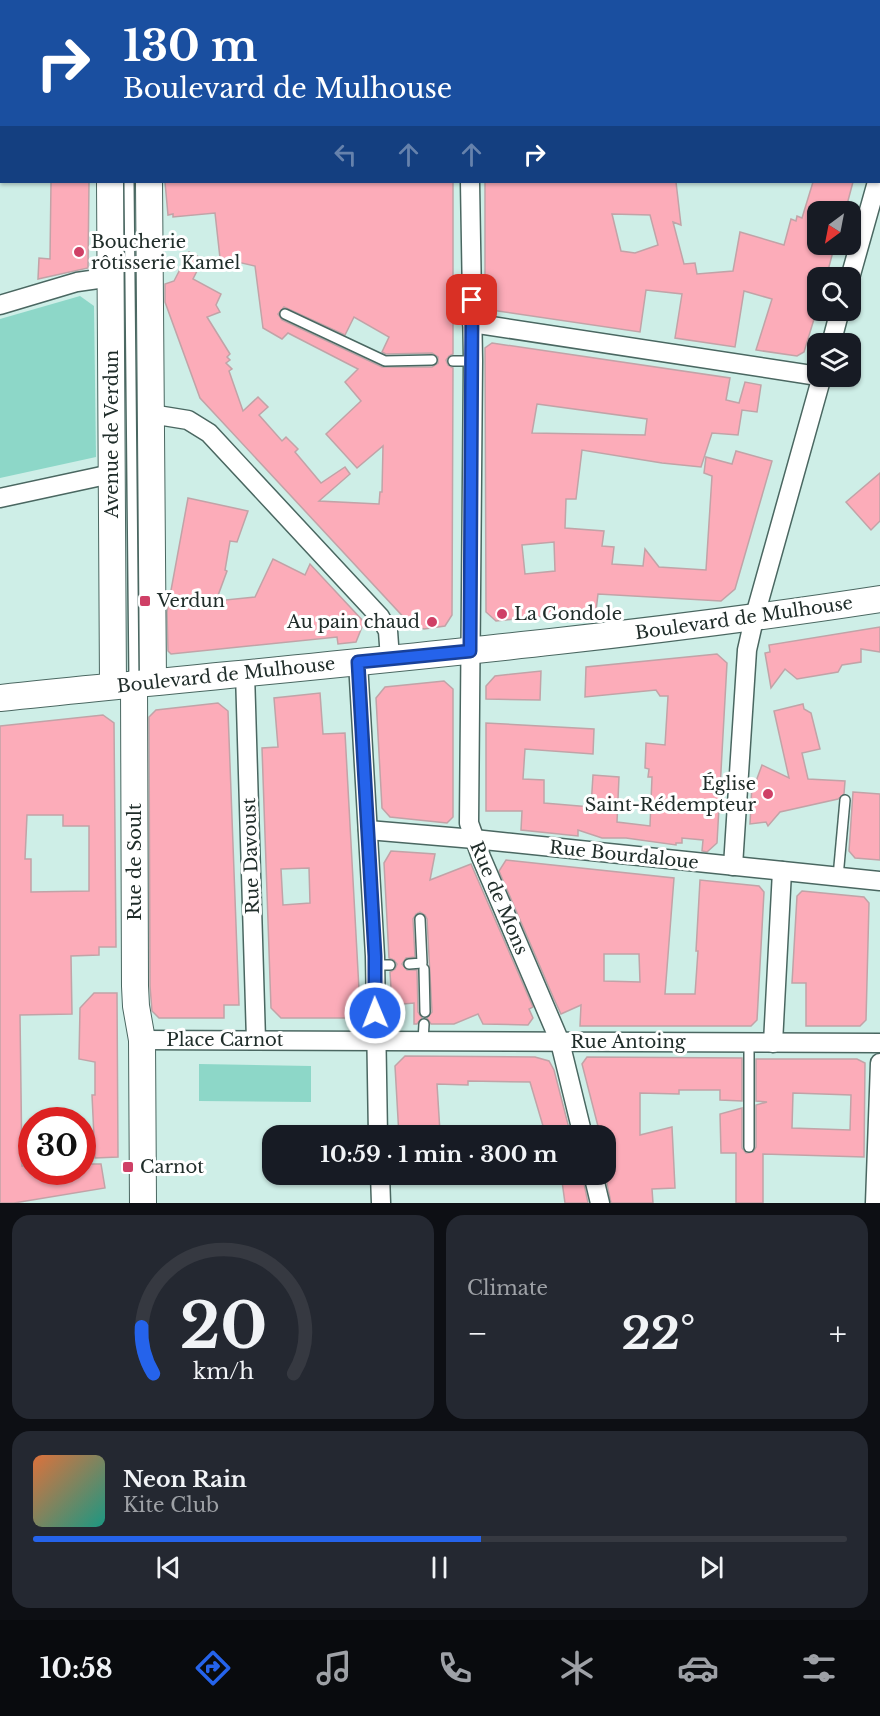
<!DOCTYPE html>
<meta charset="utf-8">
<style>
body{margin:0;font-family:"Libre Baskerville",serif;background:#242831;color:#f1f3f6;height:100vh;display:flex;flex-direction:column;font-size:22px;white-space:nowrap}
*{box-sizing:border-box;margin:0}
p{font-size:20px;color:#9ea1a6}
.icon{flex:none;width:33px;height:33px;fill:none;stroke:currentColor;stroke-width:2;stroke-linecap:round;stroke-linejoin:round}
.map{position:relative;height:1203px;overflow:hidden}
.details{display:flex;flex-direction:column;gap:12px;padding:12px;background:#0d0f14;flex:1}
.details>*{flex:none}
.guide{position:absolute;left:0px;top:0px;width:880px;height:183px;box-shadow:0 2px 4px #0004;background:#1a4fa0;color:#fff;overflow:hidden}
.needle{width:39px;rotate:212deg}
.controls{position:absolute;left:807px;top:201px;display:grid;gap:12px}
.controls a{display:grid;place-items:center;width:54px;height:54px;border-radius:12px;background:#171b24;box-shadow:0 2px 4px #0004;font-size:30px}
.speed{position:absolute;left:18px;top:1107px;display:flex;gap:12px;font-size:30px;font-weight:700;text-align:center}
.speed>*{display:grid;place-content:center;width:78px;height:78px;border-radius:50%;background:#171b24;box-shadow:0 2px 4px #0004;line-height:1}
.speed .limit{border:9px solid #d22;background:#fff;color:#111}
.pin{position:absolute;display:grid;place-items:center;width:51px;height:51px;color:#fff;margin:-26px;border-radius:12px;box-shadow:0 3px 9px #0006}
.me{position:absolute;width:66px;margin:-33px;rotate:359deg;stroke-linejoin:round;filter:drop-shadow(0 0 4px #0008)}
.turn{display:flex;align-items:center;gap:21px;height:126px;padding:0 24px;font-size:27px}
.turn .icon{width:78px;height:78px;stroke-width:2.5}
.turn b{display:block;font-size:42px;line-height:51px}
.lanes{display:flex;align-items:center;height:57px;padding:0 24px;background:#0003;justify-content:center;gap:30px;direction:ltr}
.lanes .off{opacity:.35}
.big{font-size:45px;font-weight:700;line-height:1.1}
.details .card{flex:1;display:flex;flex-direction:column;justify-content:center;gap:9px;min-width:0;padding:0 21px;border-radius:18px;background:#242831}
.details .dial{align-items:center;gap:0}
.dial svg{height:156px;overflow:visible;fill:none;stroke:#363941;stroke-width:7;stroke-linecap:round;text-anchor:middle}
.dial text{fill:#f1f3f6;stroke:none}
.song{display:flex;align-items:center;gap:18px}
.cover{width:72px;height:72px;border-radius:9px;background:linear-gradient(135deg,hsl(20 70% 55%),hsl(170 70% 35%))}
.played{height:6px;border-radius:3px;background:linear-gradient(90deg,#2563eb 55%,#363941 55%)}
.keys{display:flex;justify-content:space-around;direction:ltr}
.heat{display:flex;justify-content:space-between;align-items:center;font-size:33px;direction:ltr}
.details .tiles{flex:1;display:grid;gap:12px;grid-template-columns:1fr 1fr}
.card:last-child{grid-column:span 2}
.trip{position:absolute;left:262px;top:1125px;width:354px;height:60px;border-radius:18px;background:#171b24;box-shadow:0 2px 4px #0004;font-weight:700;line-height:60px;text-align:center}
.menu{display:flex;height:96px;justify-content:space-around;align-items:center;background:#090b0e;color:#9ea1a6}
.menu .icon{width:42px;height:42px}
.menu .active{color:#2563eb}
.menu b{font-size:27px;color:#f1f3f6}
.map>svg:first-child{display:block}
.green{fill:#8dd7c8}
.building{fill:#fcacb9;stroke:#c1a3a7;stroke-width:1.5;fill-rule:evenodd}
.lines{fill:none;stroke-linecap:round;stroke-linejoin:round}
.lane-casing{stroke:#4a6761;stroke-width:12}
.street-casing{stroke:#4a6761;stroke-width:21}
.secondary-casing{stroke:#4a6761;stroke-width:28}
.lane{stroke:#fff;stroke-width:9}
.street{stroke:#fff;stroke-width:18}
.secondary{stroke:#fff;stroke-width:26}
.route-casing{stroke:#184099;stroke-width:15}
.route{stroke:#2563eb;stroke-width:10}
.poi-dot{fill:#cf4066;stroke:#fff;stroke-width:2}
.labels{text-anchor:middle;stroke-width:6;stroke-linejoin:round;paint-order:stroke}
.poi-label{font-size:18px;fill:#202d2a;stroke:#fff;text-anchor:start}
.street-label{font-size:18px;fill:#202d2a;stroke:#fff}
</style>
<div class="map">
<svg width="880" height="1203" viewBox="0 0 880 1203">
<rect width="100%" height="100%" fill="#ceeee7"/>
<g class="green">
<polygon points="80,296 94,306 96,457 0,478 0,319"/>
<polygon points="199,1064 311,1066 311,1102 199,1101"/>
</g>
<g class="building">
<polygon points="51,182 89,182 88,268 38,279 39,258 50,259"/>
<path d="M165,182H453V354L449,356L446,360L448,365L453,368L452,615L445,626L424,629L410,624L200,398L165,302V284L174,281L189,252L203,259L193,279L221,294L216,305L220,312L207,317L230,354L227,357L230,360L226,363L232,369L229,371L243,411L258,397L268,407L259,415L282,441L286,437L298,449L295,452L321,483L345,467L350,474L319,501L379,504L380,492H382L383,446L357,468L326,434L361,401L345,382L358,369L288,333L282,339L263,328L255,266L220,258L215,213L173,217V214L168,215ZM284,307L345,335L354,317L389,337L382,352L386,354L432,353L438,357V363L432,367H382L282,320L278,314Z"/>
<path d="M485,182H676L681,225L673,222L684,264L695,263L697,274L733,271L740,232L784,245L791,219L796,221L797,216L802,218L813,182H853L845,212H818V244H835L826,278H818V306L804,352L797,356L756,350L772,299L744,291L735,347L675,338L682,294L646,290L640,332L491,310L485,304ZM612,214L650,215L658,245L635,253L621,251Z"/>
<path d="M492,343L730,378L726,400L739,403L745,382L761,385L757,412L742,410L738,435L712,433L701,467L662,463L582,450L576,499H566L565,528L604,531L602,546L614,547L612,564L643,566L645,549L659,567L706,570L712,476L704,473L706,457L732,464L736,451L772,461L735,589L721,601L598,594L596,611L496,621L486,612L485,348ZM537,404L647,419L645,435L532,433ZM554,542L555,571L525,574L522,545Z"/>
<polygon points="880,473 880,521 871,530 846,502"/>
<polygon points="188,498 248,511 237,542 230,541 225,570 227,571 216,601 255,597 273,559 305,575 310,564 364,622 356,642 338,644 337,637 171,654 168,651 167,612"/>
<polygon points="880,627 880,652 861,649 861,662 842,665 838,672 797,679 785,669 771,688 765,653 770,652 769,645"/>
<polygon points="717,654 727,663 717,843 707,852 702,851 703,840 682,838 682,843 676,843 676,845 626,838 602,838 578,830 578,836 521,830 522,811 486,811 486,723 594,729 593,754 525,749 523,779 544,780 544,803 591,807 593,775 619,777 617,822 650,826 652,777 648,777 649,769 645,768 646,743 665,745 668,696 660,696 656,690 585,697 586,667"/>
<polygon points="541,671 540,700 486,699 486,686 495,676"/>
<polygon points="444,681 453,689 453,817 447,823 390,817 382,808 376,698 385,687"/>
<path d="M320,693L323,734L345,733L360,1008L351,1018H281L271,1008L262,748L278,747L274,698ZM309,868L310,903L283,905L281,869Z"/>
<polygon points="218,703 228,711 239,1005 224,1005 224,1018 159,1018 152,1011 150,986 149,717 156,710"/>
<polygon points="803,704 804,709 811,713 820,749 802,753 808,779 845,781 844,794 838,799 780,812 768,826 766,822 750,824 752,784 755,784 762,765 789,778 774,711"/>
<path d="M103,715L114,723L116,947H99V955L71,956L72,1014L20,1015L22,1166H32V1172H82V1164H101L105,1188L14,1203H0V726ZM27,815H63V826H89V891L31,892V859H25Z"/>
<polygon points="853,792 880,794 880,860 855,858 849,851"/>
<polygon points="391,851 435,854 430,880 471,864 533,1007 529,1009 533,1018 528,1025 483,1024 478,1014 454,1024 431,1024 427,1018 432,1012 427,919 425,915 420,912 416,914 413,919 415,957 406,958 402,964 407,970 417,970 418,1012 422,1018 417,1024 414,1024 414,1003 392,1005 390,972 395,969 397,964 394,960 389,958 384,863"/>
<path d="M506,860L674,878L665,994H695L698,951H696L700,880L759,886L764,892L757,1020L751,1026H580L581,1005L561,1014L554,999L499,871ZM604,954H639L640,982L604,981Z"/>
<polygon points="802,891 864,897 869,903 866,1020 860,1026 806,1026 806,983 792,983 797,896"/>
<polygon points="94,993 117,993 118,1157 95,1158 92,1095 95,1095 95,1062 79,1059 80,1008"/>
<polygon points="405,1056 535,1057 549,1061 554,1070 571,1136 546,1136 530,1082 468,1081 468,1085 437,1084 440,1132 421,1133 421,1136 399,1136 395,1066"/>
<polygon points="587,1057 742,1058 742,1101 720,1100 720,1090 679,1090 679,1094 640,1093 640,1135 672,1127 675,1188 652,1189 653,1203 611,1203 605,1174 610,1174 606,1159 606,1132 600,1134 582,1064"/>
<path d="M756,1059H857L865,1063L864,1157L763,1154V1203H736V1153H721L720,1114L742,1108V1148L746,1153L753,1152L756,1147V1105L767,1102L756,1101ZM793,1093L851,1095L850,1130L792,1128Z"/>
<polygon points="561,1174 582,1174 588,1203 565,1203"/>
</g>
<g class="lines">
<defs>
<g id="lane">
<polyline points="127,0 127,2"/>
<polyline points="700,2 700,0"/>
<polyline points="741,2 741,0"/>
<polyline points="838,2 838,0"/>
<polyline points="877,2 877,0"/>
<polyline points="129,182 134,683"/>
<polyline points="285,314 385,361 432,360"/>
<polyline points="453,361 473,361"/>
<polyline points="838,877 845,800"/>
<polyline points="409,964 422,963 420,919"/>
<polyline points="375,965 390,965"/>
<polyline points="424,969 425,1012"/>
<polyline points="423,1041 424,1024"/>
<polyline points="749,1147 749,1043"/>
</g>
<g id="street">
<polyline points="0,67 2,67"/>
<polyline points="879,72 880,72"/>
<polyline points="470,182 473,361 469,823 481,857 560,1042 583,1136"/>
<polyline points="850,278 877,182"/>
<polyline points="0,305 77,282 112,277"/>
<polyline points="472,323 818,376"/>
<polyline points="831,344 840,310"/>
<polyline points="151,414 188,420 209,433 380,617 388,631 390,659"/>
<polyline points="0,498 111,474"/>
<polyline points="358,662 375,956 378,1136"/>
<polyline points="245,673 256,1040"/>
<polyline points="368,830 474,839 880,881"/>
<polyline points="733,866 747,650 754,619 822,376"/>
<polyline points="142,1040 880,1043"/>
<polyline points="773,1043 782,871"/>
<polyline points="380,1174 381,1203"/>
<polyline points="593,1174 600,1203"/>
<polyline points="875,1203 880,1063"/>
</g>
<g id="secondary">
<polyline points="107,0 107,2"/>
<polyline points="146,0 146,2"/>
<polyline points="110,182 113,686"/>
<polyline points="149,182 153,682"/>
<polyline points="134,684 135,986 136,1006 142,1040 143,1203"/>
<path d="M0,698C294,667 588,644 880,599"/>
</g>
</defs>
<use href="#lane" class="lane-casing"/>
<use href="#street" class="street-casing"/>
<use href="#secondary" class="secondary-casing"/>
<use href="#lane" class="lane"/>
<use href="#street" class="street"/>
<use href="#secondary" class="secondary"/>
</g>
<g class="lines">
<defs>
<polyline id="route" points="375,1013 375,956 358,662 470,651 472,300"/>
</defs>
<use href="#route" class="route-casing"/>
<use href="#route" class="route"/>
</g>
<g class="poi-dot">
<circle cx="79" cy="252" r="6"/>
<rect x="139" y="595" width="12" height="12" rx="3"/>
<circle cx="502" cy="614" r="6"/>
<circle cx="432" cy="622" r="6"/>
<circle cx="768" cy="794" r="6"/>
<rect x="122" y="1161" width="12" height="12" rx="3"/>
</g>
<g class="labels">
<g class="poi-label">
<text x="91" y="248">Boucherie<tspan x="91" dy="21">rôtisserie Kamel</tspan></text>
<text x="157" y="607">Verdun</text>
<text x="514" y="620">La Gondole</text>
<text x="420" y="628" text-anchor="end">Au pain chaud</text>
<text x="756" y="790" text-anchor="end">Église<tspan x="756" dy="21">Saint-Rédempteur</tspan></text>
<text x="140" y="1173">Carnot</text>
</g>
<g class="street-label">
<text transform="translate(112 434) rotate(-90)" y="6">Avenue de Verdun</text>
<text transform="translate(744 618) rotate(-8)" y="6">Boulevard de Mulhouse</text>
<text transform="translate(226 675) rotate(-6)" y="6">Boulevard de Mulhouse</text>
<text transform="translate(624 855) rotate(6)" y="6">Rue Bourdaloue</text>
<text transform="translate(251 856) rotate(-92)" y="6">Rue Davoust</text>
<text transform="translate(135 862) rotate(-90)" y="6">Rue de Soult</text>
<text transform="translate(499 898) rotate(67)" y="6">Rue de Mons</text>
<text x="225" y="1046">Place Carnot</text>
<text x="628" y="1048">Rue Antoing</text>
</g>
</g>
</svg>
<div class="controls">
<a><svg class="needle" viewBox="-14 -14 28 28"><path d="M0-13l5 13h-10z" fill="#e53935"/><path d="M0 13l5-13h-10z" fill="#9ea1a6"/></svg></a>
<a><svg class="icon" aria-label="search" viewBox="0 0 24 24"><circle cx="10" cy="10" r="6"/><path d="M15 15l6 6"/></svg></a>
<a><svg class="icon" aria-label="layers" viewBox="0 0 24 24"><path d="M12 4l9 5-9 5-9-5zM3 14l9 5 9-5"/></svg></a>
</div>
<div class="speed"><div class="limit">30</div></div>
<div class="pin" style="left:472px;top:300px;background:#d93025"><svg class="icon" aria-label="arrive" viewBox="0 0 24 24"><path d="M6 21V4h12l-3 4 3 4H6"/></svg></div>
<svg class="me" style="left:375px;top:1013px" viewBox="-20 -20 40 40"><circle r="17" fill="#2563eb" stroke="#fff" stroke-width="3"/><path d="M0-11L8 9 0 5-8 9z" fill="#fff"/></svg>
<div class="trip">10:59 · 1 min · 300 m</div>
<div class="guide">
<div class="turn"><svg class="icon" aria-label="right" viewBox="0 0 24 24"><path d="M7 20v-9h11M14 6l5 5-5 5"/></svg><div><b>130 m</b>Boulevard de Mulhouse</div></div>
<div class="lanes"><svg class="icon off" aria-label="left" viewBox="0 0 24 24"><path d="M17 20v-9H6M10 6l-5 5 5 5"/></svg><svg class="icon off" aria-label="ahead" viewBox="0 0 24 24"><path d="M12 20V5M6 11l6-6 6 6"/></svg><svg class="icon off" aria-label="ahead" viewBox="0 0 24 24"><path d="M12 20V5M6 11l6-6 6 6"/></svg><svg class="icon" aria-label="right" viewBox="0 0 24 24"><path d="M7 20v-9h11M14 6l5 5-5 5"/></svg></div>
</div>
</div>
<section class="details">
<div class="tiles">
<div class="card dial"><svg viewBox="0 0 100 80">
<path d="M14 69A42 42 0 1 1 86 69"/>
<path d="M14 69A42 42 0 0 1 8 45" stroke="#2563eb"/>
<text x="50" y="56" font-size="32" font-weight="700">20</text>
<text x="50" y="72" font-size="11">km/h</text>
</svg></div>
<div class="card"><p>Climate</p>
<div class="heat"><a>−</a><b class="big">22°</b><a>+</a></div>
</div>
<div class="card">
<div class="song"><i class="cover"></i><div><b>Neon Rain</b><p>Kite Club</p></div></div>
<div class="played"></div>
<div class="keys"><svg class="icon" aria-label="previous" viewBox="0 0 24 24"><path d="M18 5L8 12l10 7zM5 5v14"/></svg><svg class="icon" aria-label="pause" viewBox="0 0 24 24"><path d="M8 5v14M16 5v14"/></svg><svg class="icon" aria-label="next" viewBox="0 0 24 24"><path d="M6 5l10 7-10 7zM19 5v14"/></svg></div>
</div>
</div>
</section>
<nav class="menu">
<b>10:58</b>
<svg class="icon active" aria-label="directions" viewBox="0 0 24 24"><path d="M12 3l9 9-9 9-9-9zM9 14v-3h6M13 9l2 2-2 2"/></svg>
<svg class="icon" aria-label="music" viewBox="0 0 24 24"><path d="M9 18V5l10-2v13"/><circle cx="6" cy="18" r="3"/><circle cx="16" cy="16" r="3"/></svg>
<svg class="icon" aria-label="phone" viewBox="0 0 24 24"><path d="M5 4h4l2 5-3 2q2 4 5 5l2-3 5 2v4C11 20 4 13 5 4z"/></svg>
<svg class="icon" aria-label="climate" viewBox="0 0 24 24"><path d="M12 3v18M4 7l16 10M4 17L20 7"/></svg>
<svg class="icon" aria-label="car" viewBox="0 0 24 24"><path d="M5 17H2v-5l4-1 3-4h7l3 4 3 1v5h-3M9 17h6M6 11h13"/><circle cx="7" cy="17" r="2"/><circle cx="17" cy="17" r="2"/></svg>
<svg class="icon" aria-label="filters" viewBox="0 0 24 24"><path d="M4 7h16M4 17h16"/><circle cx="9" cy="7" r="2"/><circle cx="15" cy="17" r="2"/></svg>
</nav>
